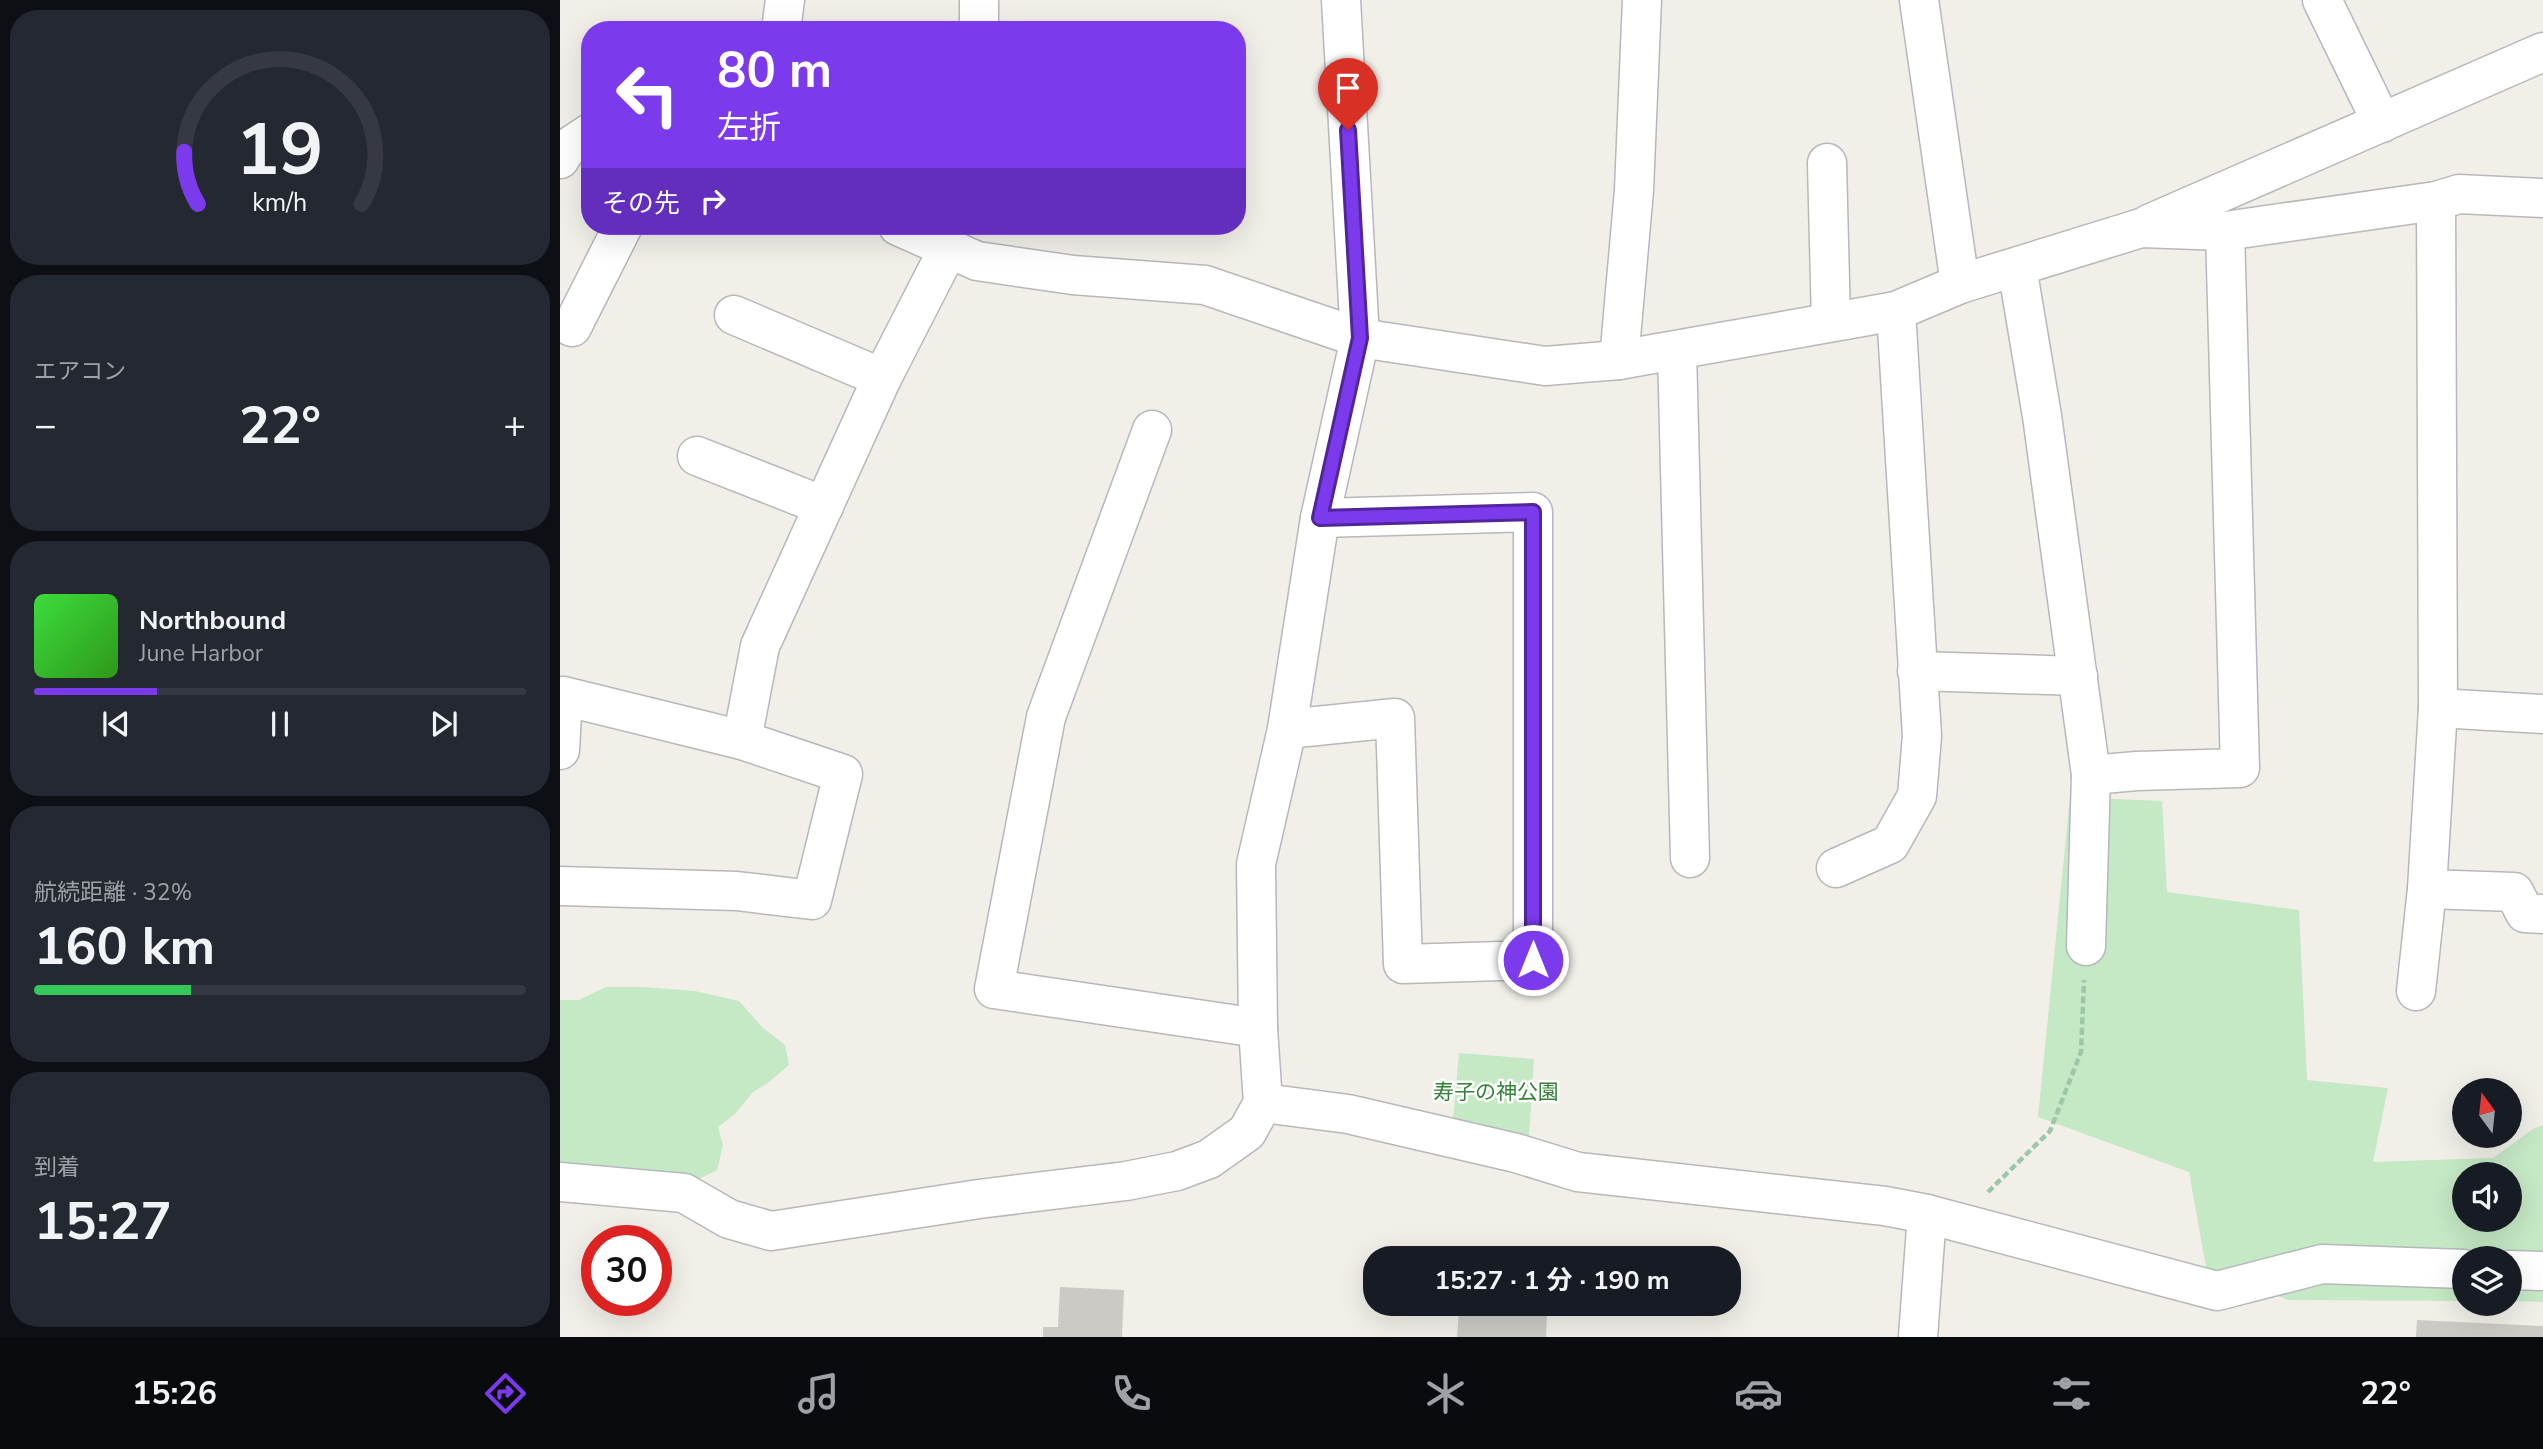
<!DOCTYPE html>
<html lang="ja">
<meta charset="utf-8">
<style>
body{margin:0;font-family:"Nunito Sans","Noto Sans JP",sans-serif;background:#242831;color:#f1f3f6;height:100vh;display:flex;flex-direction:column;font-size:26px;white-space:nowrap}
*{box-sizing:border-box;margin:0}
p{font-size:23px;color:#9ea1a6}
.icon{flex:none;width:38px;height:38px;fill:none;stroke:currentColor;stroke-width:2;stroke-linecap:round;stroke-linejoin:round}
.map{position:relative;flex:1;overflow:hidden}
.side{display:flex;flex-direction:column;gap:10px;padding:10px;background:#0d0f14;width:560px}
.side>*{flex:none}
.top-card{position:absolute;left:21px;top:21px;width:665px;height:214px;border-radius:28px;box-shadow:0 7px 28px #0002;background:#7c3aed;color:#fff;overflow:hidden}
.needle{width:46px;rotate:345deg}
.fabs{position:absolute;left:1892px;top:1078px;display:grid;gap:14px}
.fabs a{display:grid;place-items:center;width:70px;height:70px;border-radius:50%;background:#171b24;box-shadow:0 7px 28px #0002;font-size:35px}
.speed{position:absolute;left:21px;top:1225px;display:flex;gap:14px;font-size:35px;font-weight:700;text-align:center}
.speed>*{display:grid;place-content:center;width:91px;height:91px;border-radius:50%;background:#171b24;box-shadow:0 7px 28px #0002;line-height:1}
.speed .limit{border:10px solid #d22;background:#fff;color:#111}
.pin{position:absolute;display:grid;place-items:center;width:60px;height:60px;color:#fff;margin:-72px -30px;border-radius:50% 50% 50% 0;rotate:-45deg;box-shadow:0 0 7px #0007}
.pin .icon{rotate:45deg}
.me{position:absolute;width:77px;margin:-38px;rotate:0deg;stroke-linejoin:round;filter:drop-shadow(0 0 5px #0008)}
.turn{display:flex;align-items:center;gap:24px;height:147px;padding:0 21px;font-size:32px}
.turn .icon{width:91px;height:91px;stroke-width:2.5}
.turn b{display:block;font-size:49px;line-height:60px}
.then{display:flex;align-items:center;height:66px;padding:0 21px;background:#0003;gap:14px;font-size:26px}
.big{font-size:52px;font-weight:700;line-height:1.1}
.side .tile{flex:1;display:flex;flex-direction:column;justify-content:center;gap:10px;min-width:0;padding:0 24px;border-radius:28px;background:#242831}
.side .dial{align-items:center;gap:0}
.dial svg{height:182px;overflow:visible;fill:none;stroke:#363941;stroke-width:7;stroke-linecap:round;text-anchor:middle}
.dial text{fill:#f1f3f6;stroke:none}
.song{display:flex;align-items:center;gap:21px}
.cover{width:84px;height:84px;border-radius:10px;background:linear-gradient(135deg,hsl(120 70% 55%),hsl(110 70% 35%))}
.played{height:7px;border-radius:4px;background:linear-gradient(90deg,#7c3aed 25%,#363941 25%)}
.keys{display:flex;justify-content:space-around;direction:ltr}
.heat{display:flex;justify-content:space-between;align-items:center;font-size:38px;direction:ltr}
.charge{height:10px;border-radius:5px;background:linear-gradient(90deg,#34c759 32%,#363941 0)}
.trip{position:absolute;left:803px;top:1246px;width:378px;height:70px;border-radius:28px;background:#171b24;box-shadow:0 7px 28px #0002;font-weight:700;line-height:70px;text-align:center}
.tabs{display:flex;height:112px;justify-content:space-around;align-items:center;background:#090b0e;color:#9ea1a6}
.tabs .icon{width:49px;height:49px}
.tabs .on{color:#7c3aed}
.tabs b{font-size:32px;color:#f1f3f6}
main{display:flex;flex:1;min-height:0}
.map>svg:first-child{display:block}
.green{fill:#c5e8c5;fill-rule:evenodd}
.building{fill:#cccac5}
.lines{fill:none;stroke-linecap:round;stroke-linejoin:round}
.minor-casing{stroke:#b5b8bc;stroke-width:41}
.path{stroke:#9cc7a9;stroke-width:4.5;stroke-dasharray:7 3.5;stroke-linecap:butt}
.minor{stroke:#fff;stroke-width:38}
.route-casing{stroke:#51269a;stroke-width:18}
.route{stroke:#7c3aed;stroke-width:12}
.labels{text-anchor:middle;stroke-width:5;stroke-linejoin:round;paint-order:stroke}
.park-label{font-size:21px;fill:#348238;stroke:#fff}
</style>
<main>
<section class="side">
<div class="tile dial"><svg viewBox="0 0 100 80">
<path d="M14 69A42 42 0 1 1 86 69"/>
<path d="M14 69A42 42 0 0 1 8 46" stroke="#7c3aed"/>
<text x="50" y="56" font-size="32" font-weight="700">19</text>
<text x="50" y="72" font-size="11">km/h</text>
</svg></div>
<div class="tile"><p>エアコン</p>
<div class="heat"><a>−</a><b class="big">22°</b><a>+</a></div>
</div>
<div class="tile">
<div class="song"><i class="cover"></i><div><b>Northbound</b><p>June Harbor</p></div></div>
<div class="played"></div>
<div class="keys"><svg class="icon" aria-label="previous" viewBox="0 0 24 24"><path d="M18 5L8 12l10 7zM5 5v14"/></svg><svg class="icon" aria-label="pause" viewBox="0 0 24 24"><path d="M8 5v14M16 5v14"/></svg><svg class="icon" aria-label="next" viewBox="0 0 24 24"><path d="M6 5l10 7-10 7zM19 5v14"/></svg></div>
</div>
<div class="tile"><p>航続距離 · 32%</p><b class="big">160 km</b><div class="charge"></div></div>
<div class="tile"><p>到着</p><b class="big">15:27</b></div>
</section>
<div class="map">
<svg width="1983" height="1337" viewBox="0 0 1983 1337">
<rect width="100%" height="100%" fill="#f1efe8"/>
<g class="green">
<path d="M1510,797L1602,801L1607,892L1739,910L1747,1080L1828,1088L1813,1162L1933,1158L1973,1129L1983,1125V1302L1950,1301V1258H1904V1301L1728,1300L1646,1267L1629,1172L1478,1117ZM1904,1174H1950V1220H1904Z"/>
<polygon points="46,987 84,987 135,991 179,1001 203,1028 225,1045 229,1065 209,1082 193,1092 175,1114 158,1127 163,1145 157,1170 137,1180 7,1171 0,1161 0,1000 19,1000"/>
<polygon points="899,1053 974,1059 969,1136 893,1120"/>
</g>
<g class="building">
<polygon points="500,1287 564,1290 562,1337 483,1337 483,1327 498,1327"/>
<polygon points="899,1310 987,1316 986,1337 897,1337"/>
<polygon points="1857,1320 1983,1326 1983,1337 1856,1337"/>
</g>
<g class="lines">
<defs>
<g id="minor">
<polyline points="1359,0 1400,284"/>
<polyline points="1762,0 1822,123"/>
<polyline points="221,30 225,0"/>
<polyline points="419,30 419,0"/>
<polyline points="0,159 6,149 30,133"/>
<polyline points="1267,163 1271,322"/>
<polyline points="1589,224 1983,52"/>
<polyline points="338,226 417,261 513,275 645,285 800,338 985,366 1059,360 1336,311 1400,284 1581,228 1665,231 1876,201 1899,194 1983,198"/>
<polyline points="1457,267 1482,416 1531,775 1526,946"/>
<polyline points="174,315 322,378"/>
<polyline points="12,327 63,226"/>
<polyline points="1117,351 1130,858"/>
<polyline points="1059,360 1074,190 1082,0"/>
<polyline points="592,430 486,717 434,989 698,1028"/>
<polyline points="137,456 264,506"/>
<polyline points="1357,671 1518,676"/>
<polyline points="1878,708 1983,714"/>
<polyline points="727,729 835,718 843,964 973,960 973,512 760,518"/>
<polyline points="0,750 3,696 182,740"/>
<polyline points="1531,775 1577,771 1680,768 1665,231"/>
<polyline points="1276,868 1330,844 1357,796 1362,736 1336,311"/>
<polyline points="0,886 177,891 252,900 283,774 182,740 200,646 322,378 388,249"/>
<polyline points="1867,889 1954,892 1965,913 1983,914"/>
<polyline points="1856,991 1867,889 1878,708 1876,201"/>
<polyline points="703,1103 698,1028 696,864 727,729 760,518 800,338 781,0"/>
<polyline points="0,1182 124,1193 169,1219 211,1231 419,1199 566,1181 617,1171 649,1159 687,1132 703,1103 788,1114 956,1153 1018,1172 1325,1206 1367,1214 1657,1291 1762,1264 1904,1269"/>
<polyline points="1950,1270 1983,1271"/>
<polyline points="1358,1337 1367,1214"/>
</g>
</defs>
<use href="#minor" class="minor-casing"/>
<polyline class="path" points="1428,1192 1490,1131 1521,1052 1524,980"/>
<use href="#minor" class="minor"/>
</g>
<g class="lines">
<defs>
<polyline id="route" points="788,130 800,338 760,518 973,512 973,960"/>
</defs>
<use href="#route" class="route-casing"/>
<use href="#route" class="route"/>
</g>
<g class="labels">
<g class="park-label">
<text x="936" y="1099">寿子の神公園</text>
</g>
</g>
</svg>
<div class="fabs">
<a><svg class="needle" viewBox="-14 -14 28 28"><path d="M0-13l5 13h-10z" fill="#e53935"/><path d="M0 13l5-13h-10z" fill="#9ea1a6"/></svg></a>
<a><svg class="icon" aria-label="sound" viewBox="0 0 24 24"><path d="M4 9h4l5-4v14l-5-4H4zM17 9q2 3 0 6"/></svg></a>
<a><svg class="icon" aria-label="layers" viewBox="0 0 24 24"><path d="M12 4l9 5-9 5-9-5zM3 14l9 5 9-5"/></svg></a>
</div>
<div class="speed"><div class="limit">30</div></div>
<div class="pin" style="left:788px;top:130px;background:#d93025"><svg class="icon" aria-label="arrive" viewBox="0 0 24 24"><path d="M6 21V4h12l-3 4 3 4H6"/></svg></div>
<svg class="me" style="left:973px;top:960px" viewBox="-20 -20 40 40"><circle r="17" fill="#7c3aed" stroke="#fff" stroke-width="3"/><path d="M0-11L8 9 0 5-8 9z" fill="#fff"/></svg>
<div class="trip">15:27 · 1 分 · 190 m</div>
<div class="top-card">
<div class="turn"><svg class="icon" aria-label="left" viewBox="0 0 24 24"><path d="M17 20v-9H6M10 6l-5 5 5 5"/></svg><div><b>80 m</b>左折</div></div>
<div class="then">その先<svg class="icon" aria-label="right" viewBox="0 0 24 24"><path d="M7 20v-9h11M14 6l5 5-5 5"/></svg></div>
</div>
</div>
</main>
<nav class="tabs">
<b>15:26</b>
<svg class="icon on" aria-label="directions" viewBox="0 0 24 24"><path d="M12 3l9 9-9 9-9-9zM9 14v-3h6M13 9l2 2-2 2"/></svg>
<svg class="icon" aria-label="music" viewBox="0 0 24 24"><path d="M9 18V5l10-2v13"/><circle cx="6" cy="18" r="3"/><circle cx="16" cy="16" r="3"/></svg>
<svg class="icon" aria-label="phone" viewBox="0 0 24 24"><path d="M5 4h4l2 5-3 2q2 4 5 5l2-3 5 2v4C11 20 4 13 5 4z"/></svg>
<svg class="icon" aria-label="climate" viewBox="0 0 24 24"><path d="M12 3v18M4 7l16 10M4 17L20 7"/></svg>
<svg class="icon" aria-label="car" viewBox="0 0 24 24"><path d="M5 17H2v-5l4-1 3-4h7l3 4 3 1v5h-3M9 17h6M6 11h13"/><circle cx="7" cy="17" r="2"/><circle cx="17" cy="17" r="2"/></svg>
<svg class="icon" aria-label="filters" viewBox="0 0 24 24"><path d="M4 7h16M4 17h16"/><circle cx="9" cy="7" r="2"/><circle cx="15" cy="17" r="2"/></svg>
<b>22°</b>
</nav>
